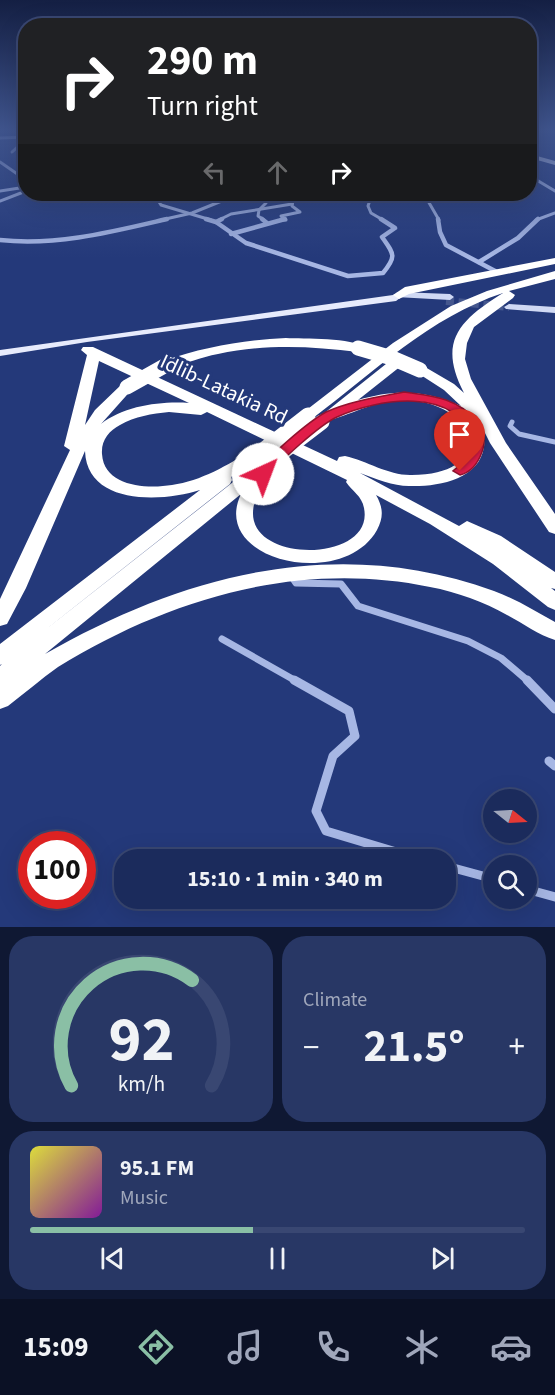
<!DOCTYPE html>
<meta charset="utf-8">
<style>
body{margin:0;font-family:"Source Sans 3",sans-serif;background:#283765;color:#f1f3f6;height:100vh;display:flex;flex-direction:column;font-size:22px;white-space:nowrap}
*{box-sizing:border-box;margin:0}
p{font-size:20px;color:#a0a7bb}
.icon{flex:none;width:33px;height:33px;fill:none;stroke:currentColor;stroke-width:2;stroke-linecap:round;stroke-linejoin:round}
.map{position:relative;height:927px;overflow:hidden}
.drawer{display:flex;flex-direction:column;gap:9px;padding:9px;background:#0f1833;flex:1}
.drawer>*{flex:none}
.banner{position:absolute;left:18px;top:18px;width:519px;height:183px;border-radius:24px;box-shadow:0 6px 24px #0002,0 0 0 2px #394772;background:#202124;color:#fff;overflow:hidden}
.needle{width:39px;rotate:108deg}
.controls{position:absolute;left:483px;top:789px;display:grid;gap:12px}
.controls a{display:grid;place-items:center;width:54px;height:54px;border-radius:50%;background:#1b2b5c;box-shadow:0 6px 24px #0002,0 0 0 2px #394772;font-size:30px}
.speed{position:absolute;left:18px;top:831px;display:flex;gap:12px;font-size:30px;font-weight:700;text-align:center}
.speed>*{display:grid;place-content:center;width:78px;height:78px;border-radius:50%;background:#1b2b5c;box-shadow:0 6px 24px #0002,0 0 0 2px #394772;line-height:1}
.speed .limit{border:9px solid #d22;background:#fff;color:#111}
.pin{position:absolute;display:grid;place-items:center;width:51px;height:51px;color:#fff;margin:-62px -26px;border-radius:50% 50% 50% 0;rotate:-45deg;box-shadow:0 0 6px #0007}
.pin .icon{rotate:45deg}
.me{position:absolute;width:66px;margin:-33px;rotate:43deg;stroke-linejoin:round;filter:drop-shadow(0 0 4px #0008)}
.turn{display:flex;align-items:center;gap:21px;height:126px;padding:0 30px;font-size:27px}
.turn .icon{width:78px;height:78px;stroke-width:2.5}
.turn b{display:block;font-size:42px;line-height:51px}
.lanes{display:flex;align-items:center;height:57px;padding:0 30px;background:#0003;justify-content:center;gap:30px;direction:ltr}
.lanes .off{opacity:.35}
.big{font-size:45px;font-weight:700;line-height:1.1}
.drawer .card{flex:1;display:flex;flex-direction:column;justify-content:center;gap:9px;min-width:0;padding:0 21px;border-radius:24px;background:#283765}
.drawer .dial{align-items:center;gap:0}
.dial svg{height:156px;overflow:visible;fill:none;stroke:#394772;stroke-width:7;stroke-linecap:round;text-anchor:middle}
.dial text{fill:#f1f3f6;stroke:none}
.song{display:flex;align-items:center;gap:18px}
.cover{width:72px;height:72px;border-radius:9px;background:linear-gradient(135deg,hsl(60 70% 55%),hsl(290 70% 35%))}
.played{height:6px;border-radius:3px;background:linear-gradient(90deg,#8abfa5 45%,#394772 45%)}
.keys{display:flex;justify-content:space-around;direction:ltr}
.heat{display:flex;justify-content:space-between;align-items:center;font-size:33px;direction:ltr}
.drawer .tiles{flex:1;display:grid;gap:9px;grid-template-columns:1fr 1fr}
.card:last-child{grid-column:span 2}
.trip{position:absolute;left:114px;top:849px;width:342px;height:60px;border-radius:24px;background:#1b2b5c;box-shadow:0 6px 24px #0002,0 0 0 2px #394772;font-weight:700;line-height:60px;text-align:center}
.tab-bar{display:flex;height:96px;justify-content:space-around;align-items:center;background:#0b1125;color:#a0a7bb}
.tab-bar .icon{width:42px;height:42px}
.tab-bar .on{color:#8abfa5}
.tab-bar b{font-size:27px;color:#f1f3f6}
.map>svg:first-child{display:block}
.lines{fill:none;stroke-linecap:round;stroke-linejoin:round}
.secondary-tunnel{stroke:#45578e;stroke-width:8;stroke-dasharray:8 4.5;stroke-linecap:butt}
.street-far4{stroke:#a7b7e4;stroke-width:3}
.street-far3{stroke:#a7b7e4;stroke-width:4.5}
.street-far2{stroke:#a7b7e4;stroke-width:5}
.street-far1{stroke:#a7b7e4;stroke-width:7}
.street{stroke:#a7b7e4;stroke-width:9}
.secondary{fill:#d0d9f4;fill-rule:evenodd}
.primary{fill:#e7ebfc;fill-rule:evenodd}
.highway{fill:#fff;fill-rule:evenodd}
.highway-bridge{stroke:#fff;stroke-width:15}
.route{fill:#e11d48;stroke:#92132f;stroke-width:1.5}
.labels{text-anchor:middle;stroke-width:6;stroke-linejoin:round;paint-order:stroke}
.street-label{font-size:21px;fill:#fff;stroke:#24397a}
</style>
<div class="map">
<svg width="555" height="927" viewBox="0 0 555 927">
<rect width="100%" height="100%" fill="#24397a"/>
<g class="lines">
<polyline class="secondary-tunnel" points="446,301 509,307"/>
<g class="street-far4">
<polyline points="0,138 26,137"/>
<polyline points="12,152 26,139"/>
<polyline points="0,162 26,180"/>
<polyline points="530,176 555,191"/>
<polyline points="0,191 26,187"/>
<polyline points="154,194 161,205 211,220"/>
<polyline points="424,194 439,220"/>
<polyline points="344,199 361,195 371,197 368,206 371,213 383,220"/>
<polyline points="0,201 26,191"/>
<polyline points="161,220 192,213 239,194"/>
<polyline points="219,220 231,214 292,204"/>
<polyline points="264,220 258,216 259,210 266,203 265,197 270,194"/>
<polyline points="283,220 286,220 281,216 300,212 292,206 293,200 300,199"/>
<polyline points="536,220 555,213"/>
</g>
<g class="street-far3">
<path d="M206,219L216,222L246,243L348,276L383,273C397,256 394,254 382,237L395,228L381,219"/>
<polyline points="262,219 267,223"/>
<polyline points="438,219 440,232 446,245 497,272"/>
<polyline points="216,222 222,219"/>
<polyline points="231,234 285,219"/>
<path d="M0,240C57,246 111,232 167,219"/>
<polyline points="479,262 518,238 538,219"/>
</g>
<polyline class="street-far2" points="512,422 510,426 519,434 555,442"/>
<g class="street-far1">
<polyline points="292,577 296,583 341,584 358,606 468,641 501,658 528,681"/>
<polyline points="222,639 296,681"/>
</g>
<g class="street">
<polyline points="294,680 349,711 355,736 333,756 316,811 326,831 423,860"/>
<polyline points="527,680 555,709"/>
<polyline points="549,761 555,766"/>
<polyline points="446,866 494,879"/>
<polyline points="526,889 555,897"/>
</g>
<g class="secondary">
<polygon points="530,154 555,161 555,165 530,158"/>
<polygon points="399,292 450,294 454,297 450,300 396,297 396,293"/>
<polygon points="509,304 555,307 555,313 506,309 504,307"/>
</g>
<polygon class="primary" points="399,292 404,295 396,301 87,342 0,356 0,350 393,295"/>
<g class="highway">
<polygon points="555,258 555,264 409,294 399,299 393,295 405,287"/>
<path d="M555,271V279L509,291L515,295L513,298L474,327L467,343L465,359L471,379L506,443L555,514V534L549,532L490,443L476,415L471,414C479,423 486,434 484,447C479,480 437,487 409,486C393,486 376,479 360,473L459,526L467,521L501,536L555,572V589L551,588L555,591V610L548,607L493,564L430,524L376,495C383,507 384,517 377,530C343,591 209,561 241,494L45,654C185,574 338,534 494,591C516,599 535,611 555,622V640C538,635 523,623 507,615C484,602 457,592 430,587C300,560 170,598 58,667C41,679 25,693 8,706L0,709V666L2,664L0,665V644L200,490C163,502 87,506 85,451L26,588L7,624L0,626V599L70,450L64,446L87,355L81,350L83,347H93L337,461L339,457L345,456C367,461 388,475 410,475C497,476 481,403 405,400C379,399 355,413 330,420L322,415L396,356L401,355L408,359L406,362L358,400C394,389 426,390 461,406L444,390L413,370L420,366L425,367L454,384L464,393C437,341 460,320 503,293C430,317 374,372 313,418L308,420L300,415L393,343L451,306L487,291ZM99,361L189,403C160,401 124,406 101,424L134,387L127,383L122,384L95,410L85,425ZM169,412L201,415L207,412L347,480L346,482C352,491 362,496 364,508C375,562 252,564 253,513C253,498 263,486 270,475L268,472L279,461L277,457H265L40,634L230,484L232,480L231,477L266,454L258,449L252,450C228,465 201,481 172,485C147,489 104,487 102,454C101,440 109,431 120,425C135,416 152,414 169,412Z"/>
<path d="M286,338C303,339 353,337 365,348L358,352C311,346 264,344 218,354C201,357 185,364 168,368L161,364L163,361C204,347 243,340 286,338Z"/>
</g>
<g class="highway-bridge">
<polyline points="358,348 392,358 420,370"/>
<polyline points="127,387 168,364"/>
<polyline points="258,454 308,415"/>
<polyline points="271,461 322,422"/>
</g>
</g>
<linearGradient id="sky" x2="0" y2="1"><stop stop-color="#141f43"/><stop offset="0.5" stop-color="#3f548d"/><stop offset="1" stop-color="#3f548d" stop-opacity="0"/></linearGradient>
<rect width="555" height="258" fill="url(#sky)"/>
<path class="route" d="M404,392C418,394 433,395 446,400C468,408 491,428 482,452C478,463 472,472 460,475L453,471L466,460L473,441C456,385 377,399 337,417C321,424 278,462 268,477L263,478L256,474C267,457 308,422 326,412C350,401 378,397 404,392Z"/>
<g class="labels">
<g class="street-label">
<text transform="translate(224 389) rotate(25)" y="7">Idlib-Latakia Rd</text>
</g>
</g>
</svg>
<div class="controls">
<a><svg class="needle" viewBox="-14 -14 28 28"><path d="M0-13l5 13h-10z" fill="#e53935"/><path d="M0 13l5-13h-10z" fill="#a0a7bb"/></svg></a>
<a><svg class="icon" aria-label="search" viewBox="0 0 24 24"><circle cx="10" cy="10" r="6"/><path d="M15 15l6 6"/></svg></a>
</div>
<div class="speed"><div class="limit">100</div></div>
<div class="pin" style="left:460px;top:471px;background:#d93025"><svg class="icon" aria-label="arrive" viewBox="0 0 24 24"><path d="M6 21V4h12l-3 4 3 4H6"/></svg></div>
<svg class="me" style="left:263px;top:474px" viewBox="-20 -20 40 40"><circle r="19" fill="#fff"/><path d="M0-13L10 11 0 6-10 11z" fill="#e11d48"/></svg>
<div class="trip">15:10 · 1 min · 340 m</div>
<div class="banner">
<div class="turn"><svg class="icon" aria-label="right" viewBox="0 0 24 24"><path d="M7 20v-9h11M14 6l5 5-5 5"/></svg><div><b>290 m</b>Turn right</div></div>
<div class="lanes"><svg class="icon off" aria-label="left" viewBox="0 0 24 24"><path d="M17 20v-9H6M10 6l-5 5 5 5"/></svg><svg class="icon off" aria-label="ahead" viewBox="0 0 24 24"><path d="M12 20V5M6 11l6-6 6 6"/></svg><svg class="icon" aria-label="right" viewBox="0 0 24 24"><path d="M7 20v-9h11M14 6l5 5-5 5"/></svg></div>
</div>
</div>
<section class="drawer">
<div class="tiles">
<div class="card dial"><svg viewBox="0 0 100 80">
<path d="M14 69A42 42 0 1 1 86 69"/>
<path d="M14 69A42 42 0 0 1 76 15" stroke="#8abfa5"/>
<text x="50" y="56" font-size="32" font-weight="700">92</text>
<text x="50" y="72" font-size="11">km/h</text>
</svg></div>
<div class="card"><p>Climate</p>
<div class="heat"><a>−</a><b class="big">21.5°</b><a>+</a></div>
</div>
<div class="card">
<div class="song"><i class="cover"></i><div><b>95.1 FM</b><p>Music</p></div></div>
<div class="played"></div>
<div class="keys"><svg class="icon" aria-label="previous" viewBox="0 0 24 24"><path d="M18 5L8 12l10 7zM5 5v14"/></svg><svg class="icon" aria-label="pause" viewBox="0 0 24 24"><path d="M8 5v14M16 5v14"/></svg><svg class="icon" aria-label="next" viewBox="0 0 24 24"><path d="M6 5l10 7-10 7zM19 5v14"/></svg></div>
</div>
</div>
</section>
<nav class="tab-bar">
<b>15:09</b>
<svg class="icon on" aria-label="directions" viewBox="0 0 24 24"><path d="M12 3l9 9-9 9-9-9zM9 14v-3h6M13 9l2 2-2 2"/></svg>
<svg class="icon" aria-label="music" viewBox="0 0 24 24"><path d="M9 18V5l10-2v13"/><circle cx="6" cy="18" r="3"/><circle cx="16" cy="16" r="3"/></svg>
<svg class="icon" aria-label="phone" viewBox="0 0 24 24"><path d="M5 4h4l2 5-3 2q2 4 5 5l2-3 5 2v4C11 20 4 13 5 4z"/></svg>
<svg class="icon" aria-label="climate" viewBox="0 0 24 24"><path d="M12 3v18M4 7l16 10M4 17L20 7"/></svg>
<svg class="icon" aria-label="car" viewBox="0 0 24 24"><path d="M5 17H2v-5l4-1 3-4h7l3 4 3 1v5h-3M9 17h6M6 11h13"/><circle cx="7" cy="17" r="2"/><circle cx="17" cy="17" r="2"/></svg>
</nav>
